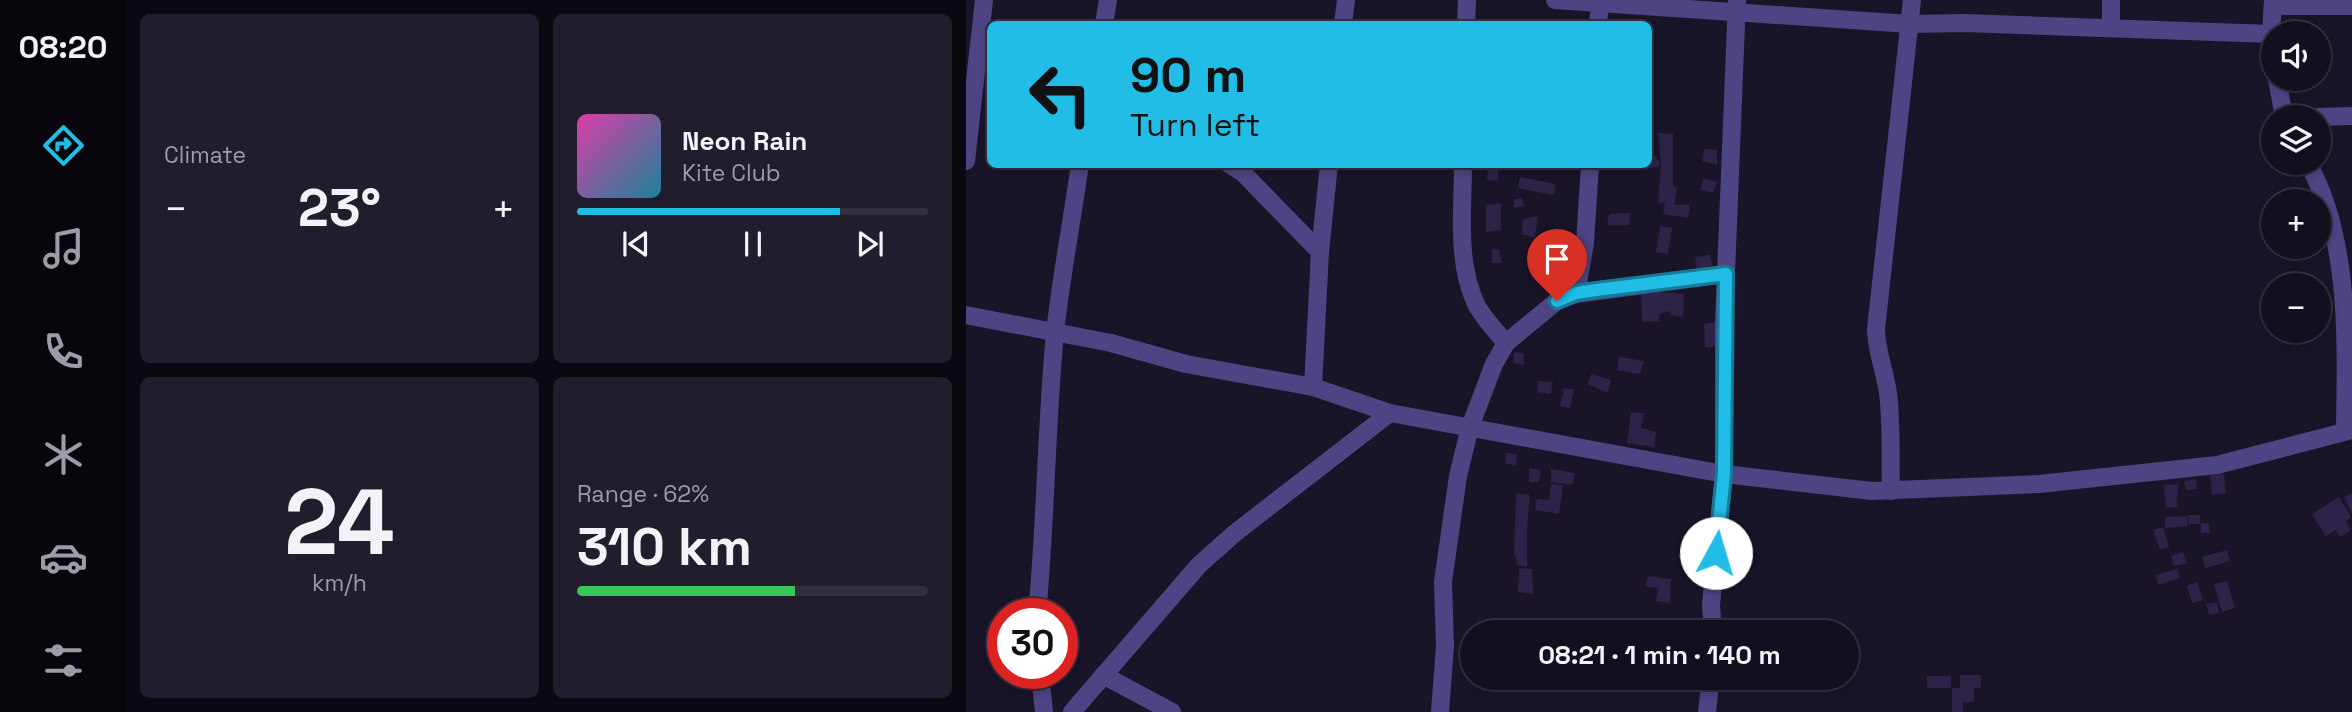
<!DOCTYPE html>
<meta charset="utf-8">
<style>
body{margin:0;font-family:"Space Grotesk",sans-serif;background:#211d2c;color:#f1f3f6;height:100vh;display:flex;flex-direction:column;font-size:26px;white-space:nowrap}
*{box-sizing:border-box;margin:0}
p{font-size:23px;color:#9d9ca4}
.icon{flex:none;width:38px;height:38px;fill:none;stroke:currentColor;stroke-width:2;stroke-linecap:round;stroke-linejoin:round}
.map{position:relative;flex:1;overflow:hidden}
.side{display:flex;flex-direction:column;gap:14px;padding:14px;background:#0b0811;width:840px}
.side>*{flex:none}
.banner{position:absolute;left:21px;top:21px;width:665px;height:147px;border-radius:10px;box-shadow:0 4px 10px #0003,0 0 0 2px #332f3d;background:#21bde6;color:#111;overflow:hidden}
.controls{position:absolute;left:1295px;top:21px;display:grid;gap:14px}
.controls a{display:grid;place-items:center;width:70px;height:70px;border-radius:50%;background:#140f1f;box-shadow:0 4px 10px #0003,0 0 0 2px #332f3d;font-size:35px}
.speed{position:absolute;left:21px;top:598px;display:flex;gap:14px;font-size:35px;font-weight:700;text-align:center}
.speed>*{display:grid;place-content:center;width:91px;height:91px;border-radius:50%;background:#140f1f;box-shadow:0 4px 10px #0003,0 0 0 2px #332f3d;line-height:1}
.speed .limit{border:10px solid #d22;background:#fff;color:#111}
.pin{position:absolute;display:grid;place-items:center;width:60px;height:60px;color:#fff;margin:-72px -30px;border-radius:50% 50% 50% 0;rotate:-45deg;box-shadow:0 0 7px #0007}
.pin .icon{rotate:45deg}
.me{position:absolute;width:77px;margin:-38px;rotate:6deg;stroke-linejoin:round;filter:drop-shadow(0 0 5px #0008)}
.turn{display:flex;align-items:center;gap:24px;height:147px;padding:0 28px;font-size:32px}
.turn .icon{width:91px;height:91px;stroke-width:2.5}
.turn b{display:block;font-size:49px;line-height:60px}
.big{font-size:52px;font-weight:600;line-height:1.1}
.side .card{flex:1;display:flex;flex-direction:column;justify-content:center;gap:10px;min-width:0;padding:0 24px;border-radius:10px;background:#211d2c}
.side .dial{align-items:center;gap:0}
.dial b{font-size:91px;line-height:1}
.song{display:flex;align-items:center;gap:21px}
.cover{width:84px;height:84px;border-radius:10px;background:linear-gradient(135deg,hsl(320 70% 55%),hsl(190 70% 35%))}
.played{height:7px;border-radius:4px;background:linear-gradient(90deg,#21bde6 75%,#332f3d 75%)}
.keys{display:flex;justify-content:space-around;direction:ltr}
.heat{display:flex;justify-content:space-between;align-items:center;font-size:38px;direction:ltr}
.charge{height:10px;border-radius:5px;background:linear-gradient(90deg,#34c759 62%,#332f3d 0)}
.side .tiles{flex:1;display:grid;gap:14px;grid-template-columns:repeat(2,1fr)}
.trip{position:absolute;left:494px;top:620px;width:399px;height:70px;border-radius:35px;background:#140f1f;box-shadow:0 4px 10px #0003,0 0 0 2px #332f3d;font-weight:600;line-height:70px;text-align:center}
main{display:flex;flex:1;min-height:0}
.tab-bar{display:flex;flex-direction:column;width:126px;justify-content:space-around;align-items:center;background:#08060c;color:#9d9ca4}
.tab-bar .icon{width:49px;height:49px}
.tab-bar .on{color:#21bde6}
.tab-bar b{font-size:32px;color:#f1f3f6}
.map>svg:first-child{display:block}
.building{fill:#2e2248}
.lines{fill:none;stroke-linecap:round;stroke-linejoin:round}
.minor{stroke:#4d4483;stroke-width:18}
.route-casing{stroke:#157b96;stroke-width:18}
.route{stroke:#21bde6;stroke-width:12}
</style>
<main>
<nav class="tab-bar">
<b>08:20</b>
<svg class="icon on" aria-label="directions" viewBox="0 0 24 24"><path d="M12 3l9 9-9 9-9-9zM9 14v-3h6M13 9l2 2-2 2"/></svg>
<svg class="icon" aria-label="music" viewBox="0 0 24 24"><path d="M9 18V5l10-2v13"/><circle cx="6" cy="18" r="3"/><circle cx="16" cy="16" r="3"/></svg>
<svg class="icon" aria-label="phone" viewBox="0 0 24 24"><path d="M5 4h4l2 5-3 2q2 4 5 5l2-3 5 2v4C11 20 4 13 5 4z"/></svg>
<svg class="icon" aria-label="climate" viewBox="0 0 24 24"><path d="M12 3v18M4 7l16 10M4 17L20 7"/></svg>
<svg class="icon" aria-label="car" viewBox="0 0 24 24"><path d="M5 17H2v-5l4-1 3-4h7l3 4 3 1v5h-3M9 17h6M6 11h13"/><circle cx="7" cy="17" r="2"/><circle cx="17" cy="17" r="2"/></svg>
<svg class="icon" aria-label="filters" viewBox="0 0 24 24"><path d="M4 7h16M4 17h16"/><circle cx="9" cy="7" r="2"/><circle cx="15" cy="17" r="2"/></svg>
</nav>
<section class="side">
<div class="tiles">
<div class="card"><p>Climate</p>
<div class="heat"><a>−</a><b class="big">23°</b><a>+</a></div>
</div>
<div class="card">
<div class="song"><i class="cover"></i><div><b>Neon Rain</b><p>Kite Club</p></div></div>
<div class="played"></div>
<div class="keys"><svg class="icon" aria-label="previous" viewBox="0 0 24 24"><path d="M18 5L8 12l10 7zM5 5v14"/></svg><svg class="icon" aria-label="pause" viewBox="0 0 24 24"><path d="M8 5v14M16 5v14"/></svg><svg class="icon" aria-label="next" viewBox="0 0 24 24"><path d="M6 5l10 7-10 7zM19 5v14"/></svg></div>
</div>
<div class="card dial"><b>24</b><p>km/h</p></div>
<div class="card"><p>Range · 62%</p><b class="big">310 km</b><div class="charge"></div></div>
</div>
</section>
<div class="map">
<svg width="1386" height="712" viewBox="0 0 1386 712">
<rect width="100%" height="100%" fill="#1a1429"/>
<g class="building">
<polygon points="692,133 707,134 707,186 711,187 708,205 724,204 722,218 697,214 699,203 692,202 695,165 680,170 679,164 682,164 682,158 690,156 695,165"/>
<polygon points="738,149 751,150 751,165 736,161"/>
<polygon points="523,164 547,164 547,168 522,169"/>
<polygon points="572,164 618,164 617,169 572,168"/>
<polygon points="522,169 532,170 532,181 521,180"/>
<polygon points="554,177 589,184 588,195 552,188"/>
<polygon points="737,178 751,182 747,193 735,190"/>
<polygon points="556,198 558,206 548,208 548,200"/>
<polygon points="535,203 535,230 520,232 520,205"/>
<polygon points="664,213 663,225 641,225 643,214"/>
<polygon points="572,216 569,238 556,234 557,219"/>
<polygon points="694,226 706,228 702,254 690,252"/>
<polygon points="604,236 615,238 607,284 597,282"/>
<polygon points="526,249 533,250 536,263 526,263"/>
<polygon points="744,255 747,268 731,271 729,257"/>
<polygon points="694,292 718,294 717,317 704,315 705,311 693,314 693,321 676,322 675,294"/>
<polygon points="754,321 754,346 739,348 738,324"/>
<polygon points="548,352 557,353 558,365 547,363"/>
<polygon points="653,357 678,361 674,374 651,370"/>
<polygon points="625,374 645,380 642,393 622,384"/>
<polygon points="572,381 587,382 585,394 571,392"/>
<polygon points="598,388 608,390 604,408 594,406"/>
<polygon points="665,412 678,413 675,428 690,432 688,447 661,443"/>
<polygon points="540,453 551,454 550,465 539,464"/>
<polygon points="563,468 575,470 573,482 563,482"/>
<polygon points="585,469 609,473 606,485 585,482"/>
<polygon points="1258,474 1260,493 1246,495 1244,475"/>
<polygon points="1230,479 1231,489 1220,490 1218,481"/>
<polygon points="585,484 597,485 593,514 569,510 571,499 583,500"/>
<polygon points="1212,484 1211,507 1200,508 1198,485"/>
<polygon points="550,493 564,495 561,527 561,567 551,565 550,556 548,556"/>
<polygon points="1386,493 1386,514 1378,497"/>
<polygon points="1373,497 1385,517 1380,521 1385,530 1374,537 1370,530 1360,536 1346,514"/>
<polygon points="1222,515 1234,515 1234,524 1223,524"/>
<polygon points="1221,516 1222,526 1199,528 1199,517"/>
<polygon points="1235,523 1243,523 1244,533 1235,533"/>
<polygon points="1197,527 1203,547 1194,550 1187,530"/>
<polygon points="1261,550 1264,561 1239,568 1236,557"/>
<polygon points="1217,552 1221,563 1208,566 1205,556"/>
<polygon points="553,568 566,569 567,594 552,592"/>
<polygon points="1211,569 1214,578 1192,585 1190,575"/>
<polygon points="682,576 705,579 704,603 690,601 692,588 679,586"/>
<polygon points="1261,581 1269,608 1256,612 1248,584"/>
<polygon points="1231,582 1237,600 1226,603 1221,586"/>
<polygon points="1251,602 1253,613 1243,615 1240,604"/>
<polygon points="994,675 1015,675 1015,688 1008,688 1008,702 997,702 997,712 986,712 986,688 994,688"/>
<rect x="961" y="676" width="24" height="12"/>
</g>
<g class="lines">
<g class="minor">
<polyline points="589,0 944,24 999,23 1305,34"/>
<polyline points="1307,0 1305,34 1307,51"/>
<polyline points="1307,6 1386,6"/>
<polyline points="138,24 142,0"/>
<polyline points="377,24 380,0"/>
<polyline points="500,24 501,0"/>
<polyline points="632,24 634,3"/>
<polyline points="1145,28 1145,0"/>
<polyline points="1311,79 1318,117"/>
<polyline points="1353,117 1386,116"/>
<polyline points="0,161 18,0"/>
<path d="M1342,163C1385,241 1380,344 1379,431"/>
<polyline points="263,164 277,173 354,252"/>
<path d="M497,164C497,211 490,261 510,304C517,318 530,331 540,343"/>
<polyline points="610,294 619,243 624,164"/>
<polyline points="0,315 145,343 220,364 347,387 424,413 758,474 906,491 1073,484 1251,465 1386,430"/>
<polyline points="347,387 354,252 363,164"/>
<path d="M925,491C924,459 926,425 922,393C919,371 910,350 910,329L946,0"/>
<path d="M71,614C80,521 80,427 89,333C95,277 106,221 114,164"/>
<polyline points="747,632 745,605 758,474 758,322 771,0"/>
<polyline points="74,674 78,712"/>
<polyline points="137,675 206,712"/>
<polyline points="106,712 233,565 269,533 424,413"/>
<polyline points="474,712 479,646 477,582 492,476 504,427 528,364 540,343 591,301 610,294 760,274"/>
<polyline points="741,712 745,677"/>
</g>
</g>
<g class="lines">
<defs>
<polyline id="route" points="591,301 610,293 630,290 760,274 758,474 750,553"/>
</defs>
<use href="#route" class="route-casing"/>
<use href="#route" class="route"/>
</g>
</svg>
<div class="controls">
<a><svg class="icon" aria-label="sound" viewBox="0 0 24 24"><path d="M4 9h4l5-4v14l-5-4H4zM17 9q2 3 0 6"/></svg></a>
<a><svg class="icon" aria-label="layers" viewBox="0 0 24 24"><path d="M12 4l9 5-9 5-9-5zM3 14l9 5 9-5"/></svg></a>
<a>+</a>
<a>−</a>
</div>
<div class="speed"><div class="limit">30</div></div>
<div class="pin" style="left:591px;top:301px;background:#d93025"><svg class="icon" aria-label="arrive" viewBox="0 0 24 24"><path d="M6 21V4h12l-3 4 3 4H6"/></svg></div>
<svg class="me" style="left:750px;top:553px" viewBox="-20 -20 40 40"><circle r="19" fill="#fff"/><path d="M0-13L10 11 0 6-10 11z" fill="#21bde6"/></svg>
<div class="trip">08:21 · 1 min · 140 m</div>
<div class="banner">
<div class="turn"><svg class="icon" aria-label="left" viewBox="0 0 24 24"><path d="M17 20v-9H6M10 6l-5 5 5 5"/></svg><div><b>90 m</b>Turn left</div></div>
</div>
</div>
</main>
